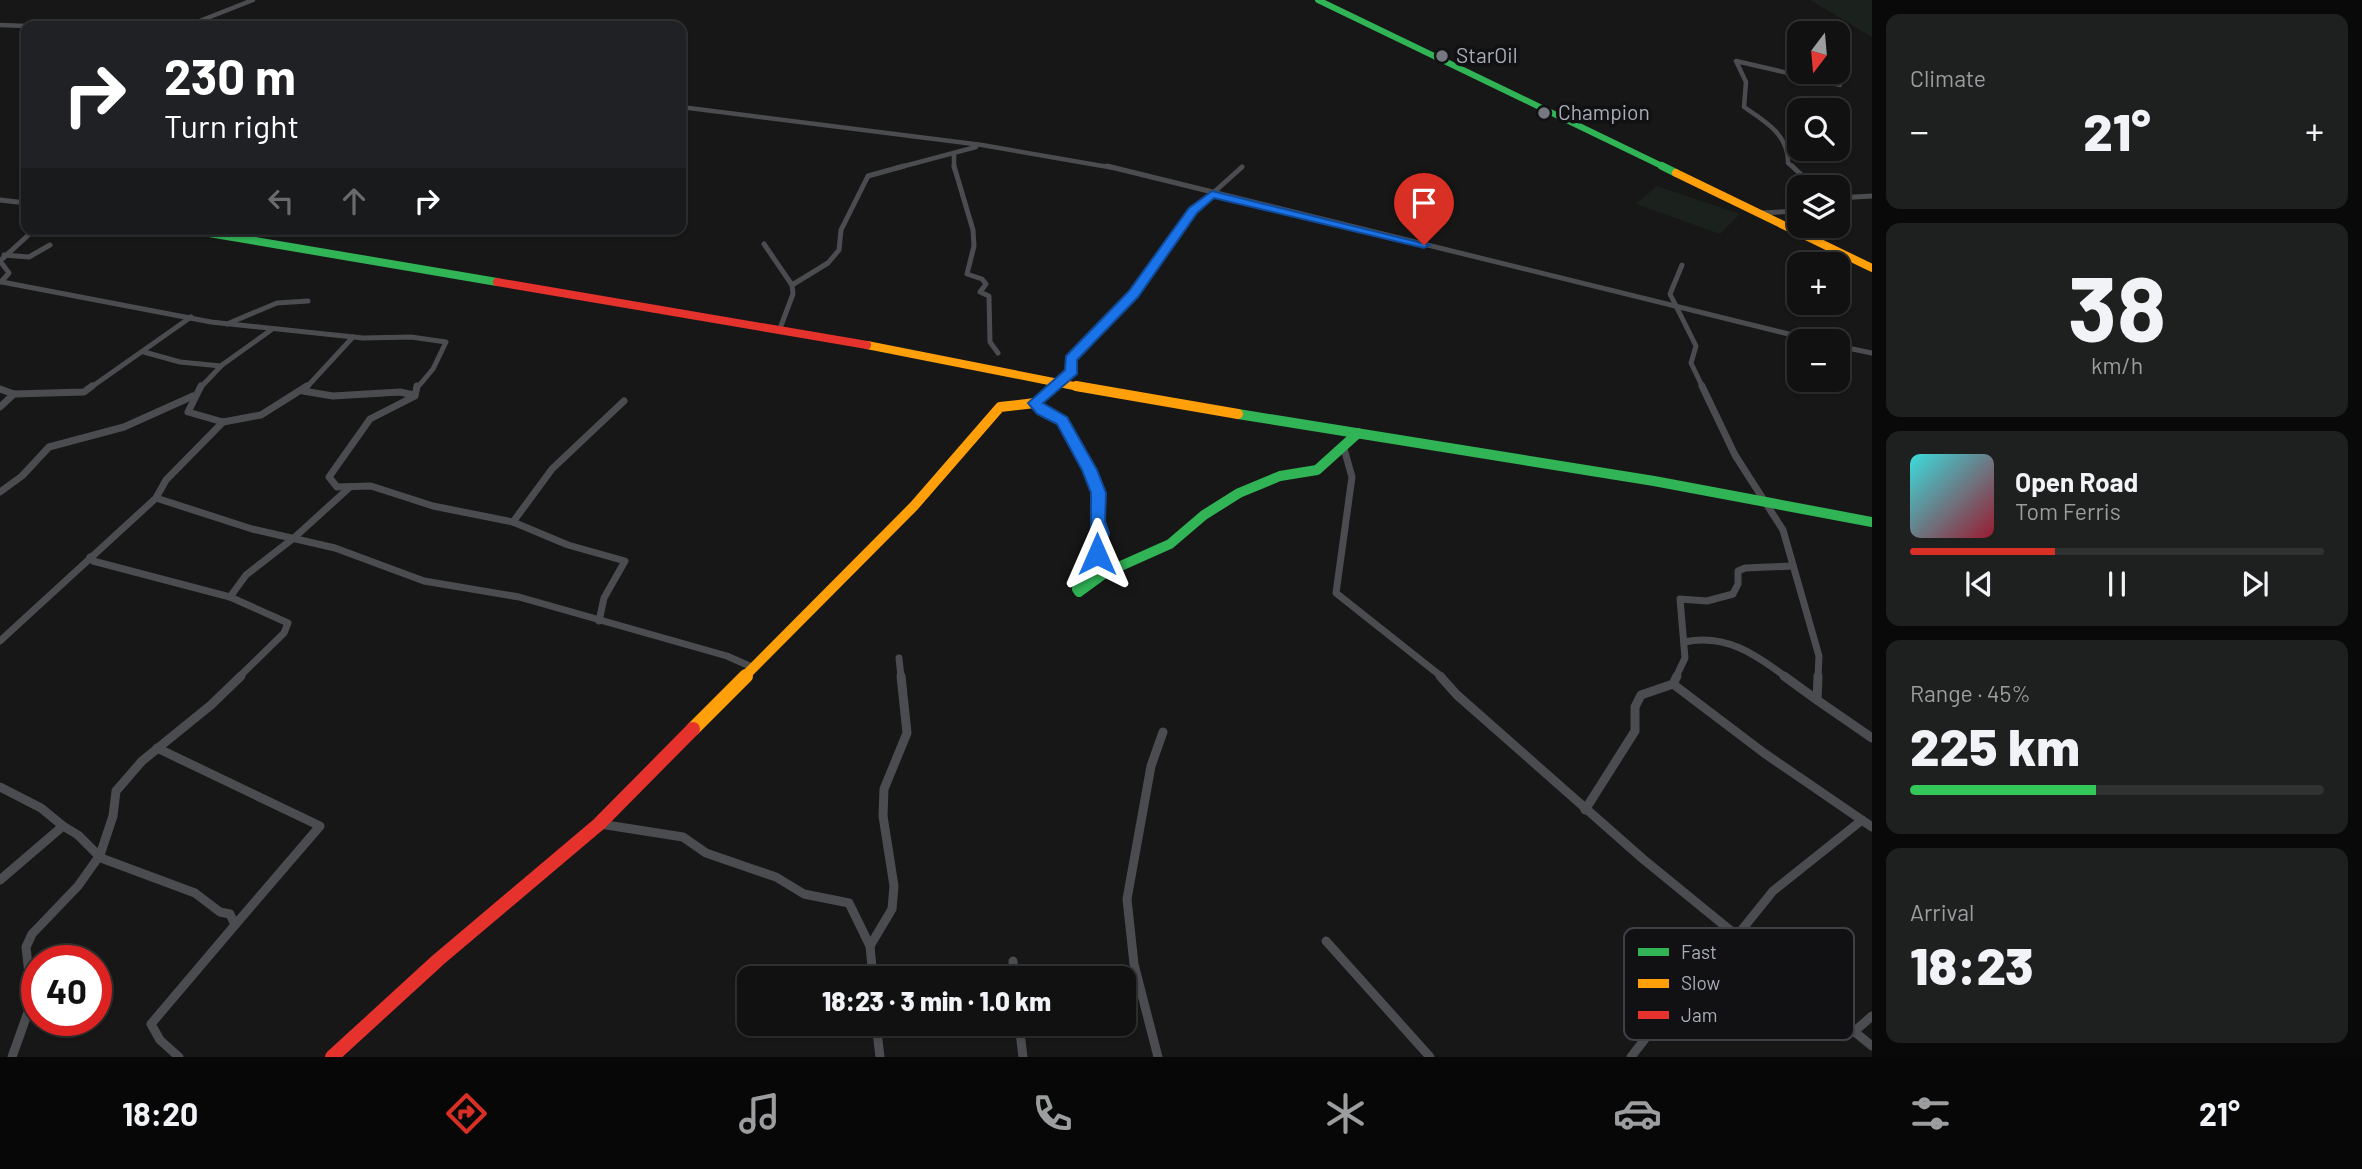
<!DOCTYPE html>
<meta charset="utf-8">
<style>
body{margin:0;font-family:Barlow,sans-serif;background:#1e1f1f;color:#f1f3f6;height:100vh;display:flex;flex-direction:column;font-size:26px;white-space:nowrap}
*{box-sizing:border-box;margin:0}
p{font-size:23px;color:#9c9d9f}
.icon{flex:none;width:38px;height:38px;fill:none;stroke:currentColor;stroke-width:2;stroke-linecap:round;stroke-linejoin:round}
.map{position:relative;flex:1;overflow:hidden}
.details{display:flex;flex-direction:column;gap:14px;padding:14px;background:#090909;width:490px}
.details>*{flex:none}
.guide{position:absolute;left:21px;top:21px;width:665px;height:214px;border-radius:14px;box-shadow:0 2px 5px #0004,0 0 0 2px #303131;background:#202124;color:#fff;overflow:hidden}
.needle{width:46px;rotate:196deg}
.buttons{position:absolute;left:1787px;top:21px;display:grid;gap:14px}
.buttons a{display:grid;place-items:center;width:63px;height:63px;border-radius:14px;background:#111;box-shadow:0 2px 5px #0004,0 0 0 2px #303131;font-size:35px}
.speed{position:absolute;left:21px;top:945px;display:flex;gap:14px;font-size:35px;font-weight:700;text-align:center}
.speed>*{display:grid;place-content:center;width:91px;height:91px;border-radius:50%;background:#111;box-shadow:0 2px 5px #0004,0 0 0 2px #303131;line-height:1}
.speed .limit{border:10px solid #d22;background:#fff;color:#111}
.pin{position:absolute;display:grid;place-items:center;width:60px;height:60px;color:#fff;margin:-72px -30px;border-radius:50% 50% 50% 0;rotate:-45deg;box-shadow:0 0 7px #0007}
.pin .icon{rotate:45deg}
.me{position:absolute;width:77px;margin:-38px;rotate:0deg;stroke-linejoin:round;filter:drop-shadow(0 0 5px #0008)}
.turn{display:flex;align-items:center;gap:24px;height:147px;padding:0 28px;font-size:32px}
.turn .icon{width:91px;height:91px;stroke-width:2.5}
.turn b{display:block;font-size:49px;line-height:60px}
.lanes{display:flex;align-items:center;height:66px;padding:0 28px;background:#0003;justify-content:center;gap:35px;direction:ltr}
.lanes .off{opacity:.35}
.big{font-size:52px;font-weight:800;line-height:1.1}
.details .tile{flex:1;display:flex;flex-direction:column;justify-content:center;gap:10px;min-width:0;padding:0 24px;border-radius:14px;background:#1e1f1f}
.details .dial{align-items:center;gap:0}
.dial b{font-size:91px;line-height:1}
.song{display:flex;align-items:center;gap:21px}
.cover{width:84px;height:84px;border-radius:10px;background:linear-gradient(135deg,hsl(180 70% 55%),hsl(350 70% 35%))}
.played{height:7px;border-radius:4px;background:linear-gradient(90deg,#d93025 35%,#303131 35%)}
.keys{display:flex;justify-content:space-around;direction:ltr}
.heat{display:flex;justify-content:space-between;align-items:center;font-size:38px;direction:ltr}
.charge{height:10px;border-radius:5px;background:linear-gradient(90deg,#34c759 45%,#303131 0)}
.trip{position:absolute;left:737px;top:966px;width:399px;height:70px;border-radius:14px;background:#111;box-shadow:0 2px 5px #0004,0 0 0 2px #303131;font-weight:800;line-height:70px;text-align:center}
.tabs{display:flex;height:112px;justify-content:space-around;align-items:center;background:#070707;color:#9c9d9f}
.tabs .icon{width:49px;height:49px}
.tabs .active{color:#d93025}
.tabs b{font-size:32px;color:#f1f3f6}
main{display:flex;flex:1;min-height:0}
.map>svg:first-child{display:block}
.green{fill:#1b211c}
.lines{fill:none;stroke-linecap:round;stroke-linejoin:round}
.street-far3{stroke:#4b4c50;stroke-width:4.5}
.street-far2{stroke:#4b4c50;stroke-width:5}
.street-far1{stroke:#4b4c50;stroke-width:7}
.street{stroke:#4b4c50;stroke-width:9}
.fast-far2{stroke:#30b455;stroke-width:6}
.fast-far1{stroke:#30b455;stroke-width:8}
.fast{stroke:#30b455;stroke-width:10}
.slow-far2{stroke:#ff9f0a;stroke-width:8}
.slow-far1{stroke:#ff9f0a;stroke-width:10}
.slow{stroke:#ff9f0a;stroke-width:14}
.jam-far1{stroke:#e5322d;stroke-width:8}
.jam{stroke:#e5322d;stroke-width:14}
.route{fill:#1a73e8;stroke:#114b97;stroke-width:2}
.poi-dot{fill:#757880;stroke:#111113;stroke-width:2.5}
.labels{text-anchor:middle;stroke-width:7;stroke-linejoin:round;paint-order:stroke}
.far-poi-label{font-size:21px;fill:#a8adb8;stroke:#111113;text-anchor:start}
.key{fill:#111113;stroke:#3e4045;stroke-width:2}
.key-label{font-size:19px;fill:#a8adb8}
</style>
<main>
<div class="map">
<svg width="1872" height="1057" viewBox="0 0 1872 1057">
<rect width="100%" height="100%" fill="#171717"/>
<g class="green">
<polygon points="1810,0 1872,0 1872,37 1817,4"/>
<polygon points="1657,186 1740,214 1720,234 1636,204"/>
</g>
<g class="lines">
<g class="street-far3">
<polyline points="0,25 26,26"/>
<polyline points="187,26 253,0"/>
<polyline points="681,107 982,145 1114,168"/>
<polyline points="897,168 976,147"/>
<polyline points="954,168 954,153"/>
<path d="M1794,168L1788,163C1789,135 1765,121 1744,107L1746,82L1736,61L1840,85"/>
</g>
<g class="street-far2">
<polyline points="954,166 973,230 974,246 967,274 982,279 986,284 980,292 989,296 990,342 998,353"/>
<polyline points="1107,166 1817,341"/>
<polyline points="1792,166 1814,187"/>
<polyline points="1838,198 1872,196"/>
<polyline points="0,200 26,203"/>
<polyline points="1760,213 1799,211"/>
<polyline points="764,244 792,285"/>
<polyline points="4,255 29,257 50,245"/>
<polyline points="1682,265 1670,294 1696,346 1691,363 1703,388"/>
<polyline points="1,282 9,273 0,261 35,229"/>
<polyline points="2,282 211,322 363,338 411,337 446,342 433,369 417,388"/>
<polyline points="227,324 277,303 308,301"/>
<polyline points="779,331 793,294 792,285 828,263 839,250 841,230 868,176 904,166"/>
<polyline points="1838,346 1872,353"/>
<polyline points="144,352 180,362 221,366"/>
<polyline points="90,388 191,317"/>
<polyline points="200,388 222,365 271,330"/>
<polyline points="306,388 353,337"/>
<polyline points="1052,388 1072,371 1070,359 1134,294 1193,211 1242,167"/>
</g>
<g class="street-far1">
<polyline points="201,386 188,412 223,422"/>
<polyline points="417,386 415,396 370,419 329,477 337,487 371,486 433,506 513,522 568,545 625,561 604,598 599,621"/>
<polyline points="1702,386 1735,455 1783,530 1819,656 1818,677"/>
<polyline points="0,389 14,394 84,392 92,386"/>
<polyline points="303,391 333,396 400,392 414,395"/>
<polyline points="1035,403 1054,386"/>
<polyline points="0,407 14,394"/>
<polyline points="1343,445 1352,477 1336,593 1442,677"/>
<polyline points="0,492 22,476 49,447 124,427 193,396"/>
<polyline points="156,498 252,529 335,548 424,581 519,597 727,656 754,668"/>
<polyline points="513,522 552,469 624,401"/>
<polyline points="90,557 93,561 230,597 288,623 284,633 239,677"/>
<polyline points="230,597 246,575 295,537 350,487"/>
<polyline points="0,641 156,498 166,480 223,422 261,415 307,386"/>
<path d="M1684,642C1725,633 1755,654 1786,677"/>
<polyline points="899,658 901,677"/>
<polyline points="1676,677 1685,658 1680,599 1707,601 1733,594 1738,584 1738,571 1745,568 1793,566"/>
</g>
<g class="street">
<polyline points="1440,676 1457,695 1643,859 1872,1046"/>
<polyline points="1784,676 1817,700"/>
<polyline points="1818,676 1817,700 1872,738"/>
<polyline points="1673,684 1764,753 1872,827"/>
<polyline points="157,748 320,826 235,925"/>
<polyline points="0,787 41,808 63,826"/>
<polyline points="1585,810 1635,731 1635,707 1641,695 1673,684 1677,676"/>
<polyline points="600,824 683,837 706,853 776,877 804,894 849,903 870,946 873,978"/>
<polyline points="0,880 63,826 78,835 101,858 195,893 220,912 230,914 235,925 151,1024 160,1040 179,1057"/>
<polyline points="1326,941 1430,1057"/>
<polyline points="870,946 892,909 894,886 883,816 884,789 907,733 901,676"/>
<polyline points="1013,961 1014,978"/>
<polyline points="876,1024 880,1057"/>
<polyline points="1019,1024 1023,1057"/>
<polyline points="1856,1030 1872,1016"/>
<polyline points="12,1057 32,1001 26,947 32,934 78,886 100,855 113,816 116,791 142,761 211,705 241,676"/>
<polyline points="1158,1057 1134,964 1127,899 1151,766 1163,732"/>
<polyline points="1631,1057 1699,969 1736,937 1773,891 1862,820"/>
</g>
<polyline class="fast-far2" points="1318,0 1666,168"/>
<g class="fast-far1">
<polyline points="1662,166 1676,173"/>
<polyline points="185,229 497,282"/>
</g>
<g class="fast">
<polyline points="1238,414 1654,481 1872,522"/>
<polyline points="1078,452 1099,493 1097,521 1101,533 1097,560 1077,589 1079,592 1105,573 1170,544 1204,515 1239,493 1280,476 1317,470 1358,433"/>
</g>
<g class="slow-far2">
<polyline points="1676,173 1872,268"/>
<polyline points="867,345 1084,388"/>
</g>
<g class="slow-far1">
<polyline points="1076,386 1238,414"/>
<polyline points="744,677 914,506 1000,407 1035,403 1042,411 1062,420 1078,452"/>
</g>
<polyline class="slow" points="693,729 746,676"/>
<polyline class="jam-far1" points="497,282 867,345"/>
<polyline class="jam" points="332,1057 438,960 599,824 693,729"/>
</g>
<polygon class="route" points="1212,191 1430,245 1424,248 1214,198 1197,213 1138,297 1077,360 1077,374 1043,403 1067,417 1097,470 1106,493 1105,521 1109,533 1105,554 1097,560 1091,558 1091,493 1082,470 1057,424 1037,414 1028,403 1065,370 1066,356 1129,291 1189,208"/>
<g class="poi-dot">
<circle cx="1442" cy="56" r="7"/>
<circle cx="1544" cy="113" r="7"/>
</g>
<g class="labels">
<g class="far-poi-label">
<text x="1456" y="63">StarOil</text>
<text x="1558" y="120">Champion</text>
</g>
</g>
<rect x="1624" y="928" width="230" height="112" rx="10" class="key"/>
<rect x="1638" y="948" width="31" height="8" fill="#30b455"/>
<rect x="1638" y="979" width="31" height="9" fill="#ff9f0a"/>
<rect x="1638" y="1011" width="31" height="8" fill="#e5322d"/>
<g class="key-label">
<text x="1681" y="959">Fast</text>
<text x="1681" y="990">Slow</text>
<text x="1681" y="1022">Jam</text>
</g>
</svg>
<div class="buttons">
<a><svg class="needle" viewBox="-14 -14 28 28"><path d="M0-13l5 13h-10z" fill="#e53935"/><path d="M0 13l5-13h-10z" fill="#9c9d9f"/></svg></a>
<a><svg class="icon" aria-label="search" viewBox="0 0 24 24"><circle cx="10" cy="10" r="6"/><path d="M15 15l6 6"/></svg></a>
<a><svg class="icon" aria-label="layers" viewBox="0 0 24 24"><path d="M12 4l9 5-9 5-9-5zM3 14l9 5 9-5"/></svg></a>
<a>+</a>
<a>−</a>
</div>
<div class="speed"><div class="limit">40</div></div>
<div class="pin" style="left:1424px;top:245px;background:#d93025"><svg class="icon" aria-label="arrive" viewBox="0 0 24 24"><path d="M6 21V4h12l-3 4 3 4H6"/></svg></div>
<svg class="me" style="left:1097px;top:554px" viewBox="-20 -20 40 40"><path d="M0-17L14 15 0 8-14 15z" fill="#1a73e8" stroke="#fff" stroke-width="4"/></svg>
<div class="trip">18:23 · 3 min · 1.0 km</div>
<div class="guide">
<div class="turn"><svg class="icon" aria-label="right" viewBox="0 0 24 24"><path d="M7 20v-9h11M14 6l5 5-5 5"/></svg><div><b>230 m</b>Turn right</div></div>
<div class="lanes"><svg class="icon off" aria-label="left" viewBox="0 0 24 24"><path d="M17 20v-9H6M10 6l-5 5 5 5"/></svg><svg class="icon off" aria-label="ahead" viewBox="0 0 24 24"><path d="M12 20V5M6 11l6-6 6 6"/></svg><svg class="icon" aria-label="right" viewBox="0 0 24 24"><path d="M7 20v-9h11M14 6l5 5-5 5"/></svg></div>
</div>
</div>
<section class="details">
<div class="tile"><p>Climate</p>
<div class="heat"><a>−</a><b class="big">21°</b><a>+</a></div>
</div>
<div class="tile dial"><b>38</b><p>km/h</p></div>
<div class="tile">
<div class="song"><i class="cover"></i><div><b>Open Road</b><p>Tom Ferris</p></div></div>
<div class="played"></div>
<div class="keys"><svg class="icon" aria-label="previous" viewBox="0 0 24 24"><path d="M18 5L8 12l10 7zM5 5v14"/></svg><svg class="icon" aria-label="pause" viewBox="0 0 24 24"><path d="M8 5v14M16 5v14"/></svg><svg class="icon" aria-label="next" viewBox="0 0 24 24"><path d="M6 5l10 7-10 7zM19 5v14"/></svg></div>
</div>
<div class="tile"><p>Range · 45%</p><b class="big">225 km</b><div class="charge"></div></div>
<div class="tile"><p>Arrival</p><b class="big">18:23</b></div>
</section>
</main>
<nav class="tabs">
<b>18:20</b>
<svg class="icon active" aria-label="directions" viewBox="0 0 24 24"><path d="M12 3l9 9-9 9-9-9zM9 14v-3h6M13 9l2 2-2 2"/></svg>
<svg class="icon" aria-label="music" viewBox="0 0 24 24"><path d="M9 18V5l10-2v13"/><circle cx="6" cy="18" r="3"/><circle cx="16" cy="16" r="3"/></svg>
<svg class="icon" aria-label="phone" viewBox="0 0 24 24"><path d="M5 4h4l2 5-3 2q2 4 5 5l2-3 5 2v4C11 20 4 13 5 4z"/></svg>
<svg class="icon" aria-label="climate" viewBox="0 0 24 24"><path d="M12 3v18M4 7l16 10M4 17L20 7"/></svg>
<svg class="icon" aria-label="car" viewBox="0 0 24 24"><path d="M5 17H2v-5l4-1 3-4h7l3 4 3 1v5h-3M9 17h6M6 11h13"/><circle cx="7" cy="17" r="2"/><circle cx="17" cy="17" r="2"/></svg>
<svg class="icon" aria-label="filters" viewBox="0 0 24 24"><path d="M4 7h16M4 17h16"/><circle cx="9" cy="7" r="2"/><circle cx="15" cy="17" r="2"/></svg>
<b>21°</b>
</nav>
